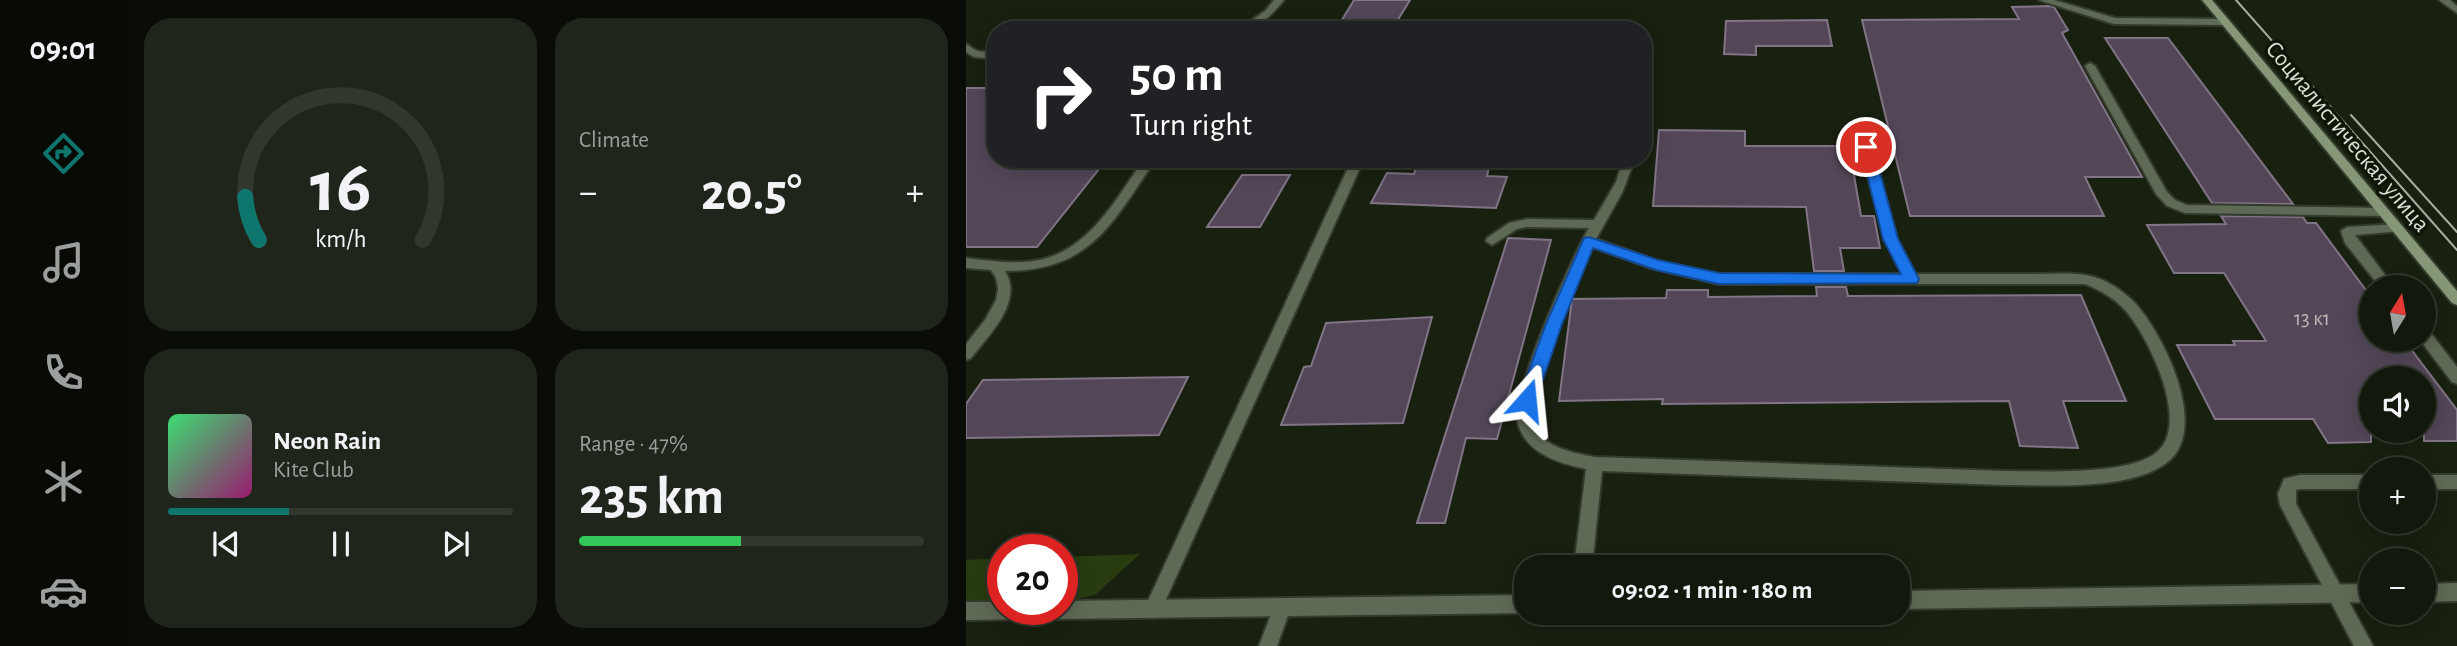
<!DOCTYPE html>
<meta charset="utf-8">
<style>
body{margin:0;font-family:"Alegreya Sans",sans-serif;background:#1f251a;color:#f1f3f6;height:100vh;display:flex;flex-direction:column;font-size:26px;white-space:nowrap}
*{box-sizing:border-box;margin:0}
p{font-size:23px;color:#9ca09d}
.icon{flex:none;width:38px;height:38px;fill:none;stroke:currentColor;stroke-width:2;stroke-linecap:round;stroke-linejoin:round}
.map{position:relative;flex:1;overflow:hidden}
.side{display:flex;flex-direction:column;gap:18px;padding:18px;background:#0a0d07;width:840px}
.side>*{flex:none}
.hud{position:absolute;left:21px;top:21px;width:665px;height:147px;border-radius:28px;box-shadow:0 4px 18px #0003,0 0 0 2px #31372d;background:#202124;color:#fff;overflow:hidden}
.needle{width:46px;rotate:11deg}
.controls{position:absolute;left:1393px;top:275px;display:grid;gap:14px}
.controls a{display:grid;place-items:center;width:77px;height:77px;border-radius:50%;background:#12180c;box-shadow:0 4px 18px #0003,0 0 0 2px #31372d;font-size:35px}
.speed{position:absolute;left:21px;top:534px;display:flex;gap:14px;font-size:35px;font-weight:700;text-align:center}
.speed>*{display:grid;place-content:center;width:91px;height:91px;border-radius:50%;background:#12180c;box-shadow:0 4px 18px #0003,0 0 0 2px #31372d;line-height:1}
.speed .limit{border:10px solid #d22;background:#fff;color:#111}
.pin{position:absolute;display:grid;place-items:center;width:60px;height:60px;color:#fff;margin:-30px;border:4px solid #fff;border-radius:50%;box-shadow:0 2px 7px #0007}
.me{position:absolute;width:77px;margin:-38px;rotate:18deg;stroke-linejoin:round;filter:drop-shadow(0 0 5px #0008)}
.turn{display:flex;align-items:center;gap:24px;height:147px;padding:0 28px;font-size:32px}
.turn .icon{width:91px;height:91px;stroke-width:2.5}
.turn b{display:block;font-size:49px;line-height:60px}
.big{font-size:52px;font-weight:600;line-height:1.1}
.side .widget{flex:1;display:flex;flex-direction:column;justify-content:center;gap:10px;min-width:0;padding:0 24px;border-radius:28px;background:#1f251a}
.side .dial{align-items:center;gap:0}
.dial svg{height:182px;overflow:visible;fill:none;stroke:#31372d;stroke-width:7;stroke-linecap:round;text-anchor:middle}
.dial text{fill:#f1f3f6;stroke:none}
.song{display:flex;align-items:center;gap:21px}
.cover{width:84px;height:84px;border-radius:10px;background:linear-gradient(135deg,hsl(140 70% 55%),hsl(320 70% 35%))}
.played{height:7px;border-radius:4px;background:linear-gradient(90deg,#0f766e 35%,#31372d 35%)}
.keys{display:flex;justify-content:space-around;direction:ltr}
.heat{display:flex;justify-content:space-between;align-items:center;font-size:38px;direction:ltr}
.charge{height:10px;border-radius:5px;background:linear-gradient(90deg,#34c759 47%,#31372d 0)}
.side .tiles{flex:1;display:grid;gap:18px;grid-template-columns:repeat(2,1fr)}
.trip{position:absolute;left:548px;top:555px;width:396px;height:70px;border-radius:28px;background:#12180c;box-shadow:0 4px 18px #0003,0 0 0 2px #31372d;font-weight:600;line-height:70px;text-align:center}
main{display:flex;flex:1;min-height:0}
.menu{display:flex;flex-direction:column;width:126px;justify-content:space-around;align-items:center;background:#070a05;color:#9ca09d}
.menu .icon{width:49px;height:49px}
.menu .selected{color:#0f766e}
.menu b{font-size:32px;color:#f1f3f6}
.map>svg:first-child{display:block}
.green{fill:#283c10}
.building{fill:#534757;stroke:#817486;stroke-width:2}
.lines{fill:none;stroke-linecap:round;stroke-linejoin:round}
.service-casing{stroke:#333b2c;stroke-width:4}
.tertiary-casing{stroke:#333b2c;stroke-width:4}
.secondary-casing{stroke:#333b2c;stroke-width:4}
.service{fill:#5f6a56;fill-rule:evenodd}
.tertiary{fill:#5f6a56;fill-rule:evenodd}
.secondary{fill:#869777;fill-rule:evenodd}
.tram{stroke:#a8aea3;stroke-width:2}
.route{fill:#1a73e8;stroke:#114b97;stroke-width:2}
.labels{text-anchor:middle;stroke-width:7;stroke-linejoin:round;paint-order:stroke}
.number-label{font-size:21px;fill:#b9bab6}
.street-label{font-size:24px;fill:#dbe0d6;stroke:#0f1608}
</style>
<main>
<nav class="menu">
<b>09:01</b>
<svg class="icon selected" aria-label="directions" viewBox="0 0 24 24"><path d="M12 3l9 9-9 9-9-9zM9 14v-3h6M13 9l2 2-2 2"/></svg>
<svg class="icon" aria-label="music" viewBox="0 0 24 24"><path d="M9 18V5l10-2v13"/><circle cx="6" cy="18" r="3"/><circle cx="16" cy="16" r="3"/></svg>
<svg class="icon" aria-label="phone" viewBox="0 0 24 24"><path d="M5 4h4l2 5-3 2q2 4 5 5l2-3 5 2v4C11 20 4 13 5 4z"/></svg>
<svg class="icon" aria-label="climate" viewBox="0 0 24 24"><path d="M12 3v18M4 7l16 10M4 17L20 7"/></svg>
<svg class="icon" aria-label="car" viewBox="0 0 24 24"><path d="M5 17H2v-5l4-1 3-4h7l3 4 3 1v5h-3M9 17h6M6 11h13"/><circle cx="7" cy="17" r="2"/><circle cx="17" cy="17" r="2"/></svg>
</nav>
<section class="side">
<div class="tiles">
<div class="widget dial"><svg viewBox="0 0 100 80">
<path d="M14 69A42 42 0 1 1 86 69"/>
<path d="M14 69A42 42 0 0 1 8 50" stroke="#0f766e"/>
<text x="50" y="56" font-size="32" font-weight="700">16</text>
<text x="50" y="72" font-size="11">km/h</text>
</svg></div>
<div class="widget"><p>Climate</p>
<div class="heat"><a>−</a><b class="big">20.5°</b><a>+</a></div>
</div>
<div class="widget">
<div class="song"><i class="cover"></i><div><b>Neon Rain</b><p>Kite Club</p></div></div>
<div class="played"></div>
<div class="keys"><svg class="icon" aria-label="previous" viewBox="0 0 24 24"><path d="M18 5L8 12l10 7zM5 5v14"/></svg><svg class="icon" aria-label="pause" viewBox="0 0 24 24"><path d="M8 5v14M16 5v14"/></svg><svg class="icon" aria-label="next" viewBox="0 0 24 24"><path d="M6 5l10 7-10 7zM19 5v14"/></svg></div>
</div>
<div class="widget"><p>Range · 47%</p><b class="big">235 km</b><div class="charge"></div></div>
</div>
</section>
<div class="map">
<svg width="1491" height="646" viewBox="0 0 1491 646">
<rect width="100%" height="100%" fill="#182010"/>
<g class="green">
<polygon points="174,554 129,595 96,602 96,557"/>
<polygon points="37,558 37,604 0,605 0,560"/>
</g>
<g class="building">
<polygon points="388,0 444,0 430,23 374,23"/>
<polygon points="1083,6 1088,7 1102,30 1096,33 1176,177 1119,177 1138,216 944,216 896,20 1053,19 1046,7"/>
<polygon points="861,20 866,46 790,46 790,55 758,54 760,21"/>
<polygon points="1139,38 1202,38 1327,204 1246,203"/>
<polygon points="0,88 30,88 30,159 141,159 71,247 0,247"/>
<polygon points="693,130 779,131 779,146 883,146 895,216 908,216 914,248 874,248 878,271 848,271 840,207 687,206"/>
<polygon points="453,159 525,159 521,176 541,177 530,208 405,203 421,173 448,174"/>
<polygon points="276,175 324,175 294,227 241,227"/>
<polygon points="1255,216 1337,217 1341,223 1350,223 1405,297 1405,340 1438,340 1491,410 1491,441 1458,441 1458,378 1405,378 1405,442 1362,443 1347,419 1249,419 1211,345 1269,345 1267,341 1300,341 1258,273 1208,273 1181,225 1260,224"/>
<polygon points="542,238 585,240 531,439 500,438 479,523 451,523"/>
<polygon points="850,287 880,287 882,296 1115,295 1160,401 1097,401 1112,448 1054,446 1043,401 696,404 697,399 593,401 606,299 700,298 701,290 742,290 742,297 851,296"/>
<polygon points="466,317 437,423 315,425 338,367 345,366 360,323"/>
<polygon points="222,377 193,435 0,438 0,404 17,380"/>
</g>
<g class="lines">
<defs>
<g id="service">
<path d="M308,0H318C306,15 291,30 271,30L299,11Z"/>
<polygon points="1073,0 1088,0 1149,18 1259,19 1264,22 1259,25 1148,24"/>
<polygon points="0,44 11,51 30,53 30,59 8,57 0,52"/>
<polygon points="677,61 684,64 682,74 677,77"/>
<polygon points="1124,63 1129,66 1201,192 1209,200 1221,205 1418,208 1424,212 1418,216 1219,213 1201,206 1190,194 1119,66"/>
<path d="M900,144L906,147L931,239L949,274C988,274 1027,274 1066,274C1089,274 1113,271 1134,279C1147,284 1159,293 1169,303C1198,335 1246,432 1199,464C1160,491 1084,485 1038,485L636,471L626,567H608L620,469C593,463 561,454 552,424C543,397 606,257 623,228L561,227L551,229L526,245L520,241L521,238L543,223L561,219L628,220L650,182L657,159H669L656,193L630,239L692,261L753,274H936L919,239L894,147ZM626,247L685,268L753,284H1119C1134,290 1148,298 1159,310C1183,337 1225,424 1191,452C1163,476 1075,471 1038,471L629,457C608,453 578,448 568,426C556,400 612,277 626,247Z"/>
<path d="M178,159H190C146,223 125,271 39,271C58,301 23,335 5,358L0,360V344L19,320L30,300L32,289L30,278L25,270L0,268V258C26,261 56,266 81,258C127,244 152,196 178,159Z"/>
<polygon points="386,159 398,159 193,615 187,618 181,615 178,609 181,603"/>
<polygon points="1431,224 1437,228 1435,231 1389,235 1428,287 1414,287 1379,243 1375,231 1381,227"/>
<polygon points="1458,330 1463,331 1491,367 1491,384 1486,382 1454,340 1458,340"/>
<polygon points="1334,475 1405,475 1405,489 1334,489 1330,490 1330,504 1407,646 1388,646 1314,505 1312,494 1318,479"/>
<rect x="1458" y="475" width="33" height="14"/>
<polygon points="316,598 322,601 325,607 311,646 293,646 310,601"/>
</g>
<g id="tertiary">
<polygon points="1473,0 1484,0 1491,6 1491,13"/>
<polygon points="1491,583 1491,601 1458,602 1458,584"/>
<polygon points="1405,584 1405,602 931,609 931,591"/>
<polygon points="560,595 560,613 0,620 0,602 37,602 37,609 96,609 96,601"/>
</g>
<polygon id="secondary" points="1236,0 1246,0 1491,291 1491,305 1486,303"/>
</defs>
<use href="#service" class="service-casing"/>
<use href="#tertiary" class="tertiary-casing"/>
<use href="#secondary" class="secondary-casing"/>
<use href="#service" class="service"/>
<use href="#tertiary" class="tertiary"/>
<use href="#secondary" class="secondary"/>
<g class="tram">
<polyline points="1270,0 1491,250"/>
<polyline points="1385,115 1491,232"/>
</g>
</g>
<polygon class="route" points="900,143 907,147 932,239 953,279 951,283 753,284 690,270 627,248 596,324 570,400 567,404 555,404 552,400 580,324 618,238 623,237 692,260 753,273 935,274 917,239 894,147"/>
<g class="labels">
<g class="number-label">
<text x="1346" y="325">13 к1</text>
</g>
<g class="street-label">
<text transform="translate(1382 136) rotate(50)" y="8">Социалистическая улица</text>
</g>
</g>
</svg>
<div class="controls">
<a><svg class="needle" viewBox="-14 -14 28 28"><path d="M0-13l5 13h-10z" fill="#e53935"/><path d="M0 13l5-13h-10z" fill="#9ca09d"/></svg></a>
<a><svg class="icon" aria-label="sound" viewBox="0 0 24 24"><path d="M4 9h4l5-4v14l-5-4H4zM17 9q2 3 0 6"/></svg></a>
<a>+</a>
<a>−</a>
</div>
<div class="speed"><div class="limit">20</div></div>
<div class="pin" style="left:900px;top:147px;background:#d93025"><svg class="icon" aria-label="arrive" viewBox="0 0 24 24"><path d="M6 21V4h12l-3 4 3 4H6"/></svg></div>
<svg class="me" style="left:561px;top:400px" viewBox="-20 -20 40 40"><path d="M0-17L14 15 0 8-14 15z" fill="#1a73e8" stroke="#fff" stroke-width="4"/></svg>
<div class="trip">09:02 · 1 min · 180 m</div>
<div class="hud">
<div class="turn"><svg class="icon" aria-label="right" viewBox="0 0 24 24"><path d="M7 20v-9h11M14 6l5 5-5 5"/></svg><div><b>50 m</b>Turn right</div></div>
</div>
</div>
</main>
